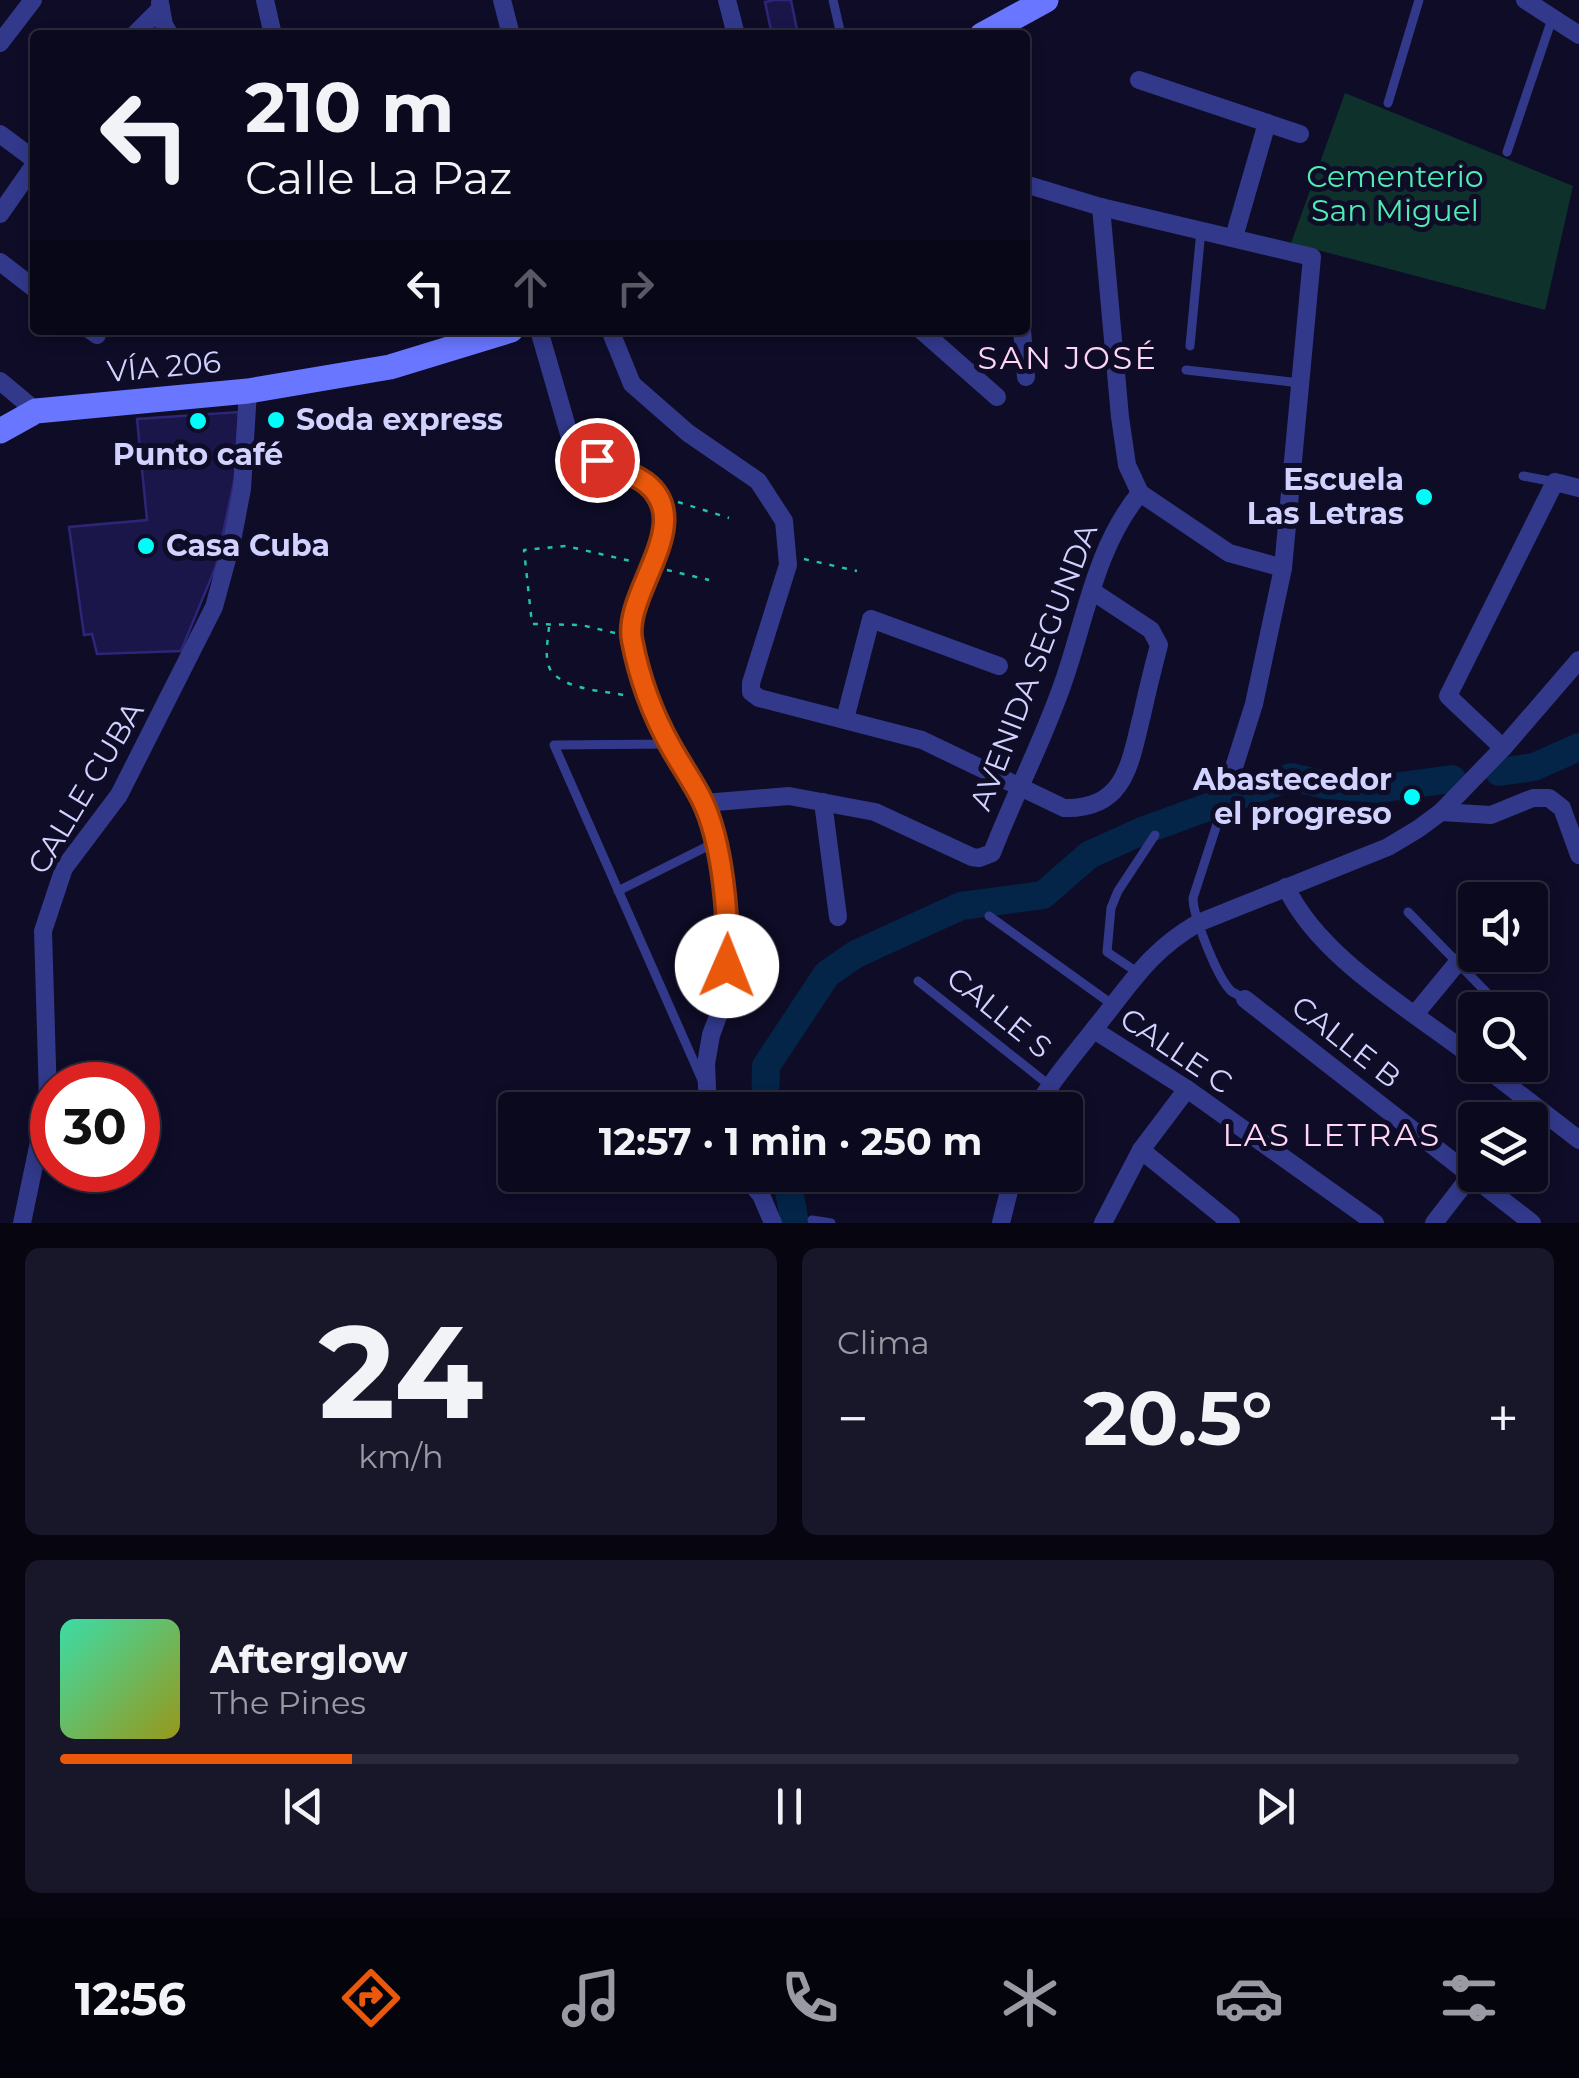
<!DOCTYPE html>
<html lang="es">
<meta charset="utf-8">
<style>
body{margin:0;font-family:Montserrat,sans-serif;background:#18172a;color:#f1f3f6;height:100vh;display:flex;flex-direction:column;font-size:38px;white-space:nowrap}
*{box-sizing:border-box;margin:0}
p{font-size:32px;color:#999aa4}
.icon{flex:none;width:55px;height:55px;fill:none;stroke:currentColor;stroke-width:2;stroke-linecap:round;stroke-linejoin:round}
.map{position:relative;height:1223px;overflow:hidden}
.side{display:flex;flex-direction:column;gap:25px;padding:25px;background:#060510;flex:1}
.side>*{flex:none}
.hud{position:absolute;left:30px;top:30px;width:1000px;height:305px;border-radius:10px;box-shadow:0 5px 15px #0003,0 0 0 2px #2a2a3b;background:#0a091d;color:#f1f3f6;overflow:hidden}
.tools{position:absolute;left:1458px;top:882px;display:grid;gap:20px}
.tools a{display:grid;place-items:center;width:90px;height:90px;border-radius:10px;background:#0a091d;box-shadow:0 5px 15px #0003,0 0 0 2px #2a2a3b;font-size:50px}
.speed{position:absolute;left:30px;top:1062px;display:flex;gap:20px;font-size:50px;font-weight:700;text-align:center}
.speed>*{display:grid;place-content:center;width:130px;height:130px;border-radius:50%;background:#0a091d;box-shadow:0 5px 15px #0003,0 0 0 2px #2a2a3b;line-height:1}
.speed .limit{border:15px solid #d22;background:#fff;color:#111}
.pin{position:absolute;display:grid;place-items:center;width:85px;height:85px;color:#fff;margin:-42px;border:5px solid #fff;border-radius:50%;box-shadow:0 2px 10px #0007}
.me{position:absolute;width:110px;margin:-55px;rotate:1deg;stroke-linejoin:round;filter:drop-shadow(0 0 8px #0008)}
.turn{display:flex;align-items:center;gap:35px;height:210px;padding:0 50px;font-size:45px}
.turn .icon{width:130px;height:130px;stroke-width:2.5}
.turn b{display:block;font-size:70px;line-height:85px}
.lanes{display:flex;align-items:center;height:95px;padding:0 50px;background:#0003;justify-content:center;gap:50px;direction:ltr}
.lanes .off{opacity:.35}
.big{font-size:75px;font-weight:700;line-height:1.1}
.side .tile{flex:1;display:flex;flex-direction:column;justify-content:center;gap:15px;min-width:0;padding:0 35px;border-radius:15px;background:#18172a}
.side .dial{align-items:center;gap:0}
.dial b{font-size:130px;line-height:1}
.song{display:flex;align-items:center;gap:30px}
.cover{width:120px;height:120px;border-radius:15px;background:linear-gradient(135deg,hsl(160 70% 55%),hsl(60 70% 35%))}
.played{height:10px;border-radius:5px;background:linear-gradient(90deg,#ea580c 20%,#2a2a3b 20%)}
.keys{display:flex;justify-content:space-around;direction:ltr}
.heat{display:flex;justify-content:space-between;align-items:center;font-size:55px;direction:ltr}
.side .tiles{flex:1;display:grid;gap:25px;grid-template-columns:1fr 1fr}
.tile:last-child{grid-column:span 2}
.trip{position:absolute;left:498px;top:1092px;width:585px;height:100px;border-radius:10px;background:#0a091d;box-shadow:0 5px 15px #0003,0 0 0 2px #2a2a3b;font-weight:700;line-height:100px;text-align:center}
.tabs{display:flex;height:160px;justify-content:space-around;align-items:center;background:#04040c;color:#999aa4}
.tabs .icon{width:70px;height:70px}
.tabs .on{color:#ea580c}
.tabs b{font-size:45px;color:#f1f3f6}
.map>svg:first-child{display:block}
.green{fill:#0f312c}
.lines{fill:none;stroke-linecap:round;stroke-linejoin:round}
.river{stroke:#042448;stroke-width:28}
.building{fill:#1b164a;stroke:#2d2678;stroke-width:2.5}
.path{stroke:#22c3a7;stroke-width:2.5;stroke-dasharray:5 8;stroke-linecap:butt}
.lane{stroke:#32398b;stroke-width:9}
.street{stroke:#32398b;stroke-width:18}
.secondary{stroke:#6976ff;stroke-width:25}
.route-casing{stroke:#983908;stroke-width:25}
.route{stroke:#ea580c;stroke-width:18}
.poi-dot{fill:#00fdfa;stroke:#0e0c27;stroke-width:4}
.labels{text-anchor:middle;stroke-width:10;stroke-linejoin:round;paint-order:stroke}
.park-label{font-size:30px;fill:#51ecb4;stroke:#0e0c27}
.street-label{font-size:30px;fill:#d2d2ff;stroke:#0e0c27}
.poi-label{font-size:30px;font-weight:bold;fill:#d2d2ff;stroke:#0e0c27;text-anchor:start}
.neighbourhood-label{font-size:32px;letter-spacing:2.5px;fill:#ffd4f4;stroke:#0e0c27}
</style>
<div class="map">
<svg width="1579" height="1223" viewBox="0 0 1579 1223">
<rect width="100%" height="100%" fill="#0e0c27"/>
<polygon class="green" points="1345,93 1573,186 1545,310 1291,243"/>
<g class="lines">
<g class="river">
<polyline points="1499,772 1534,767 1579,747"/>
<polyline points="765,1110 766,1066 827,974 856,954 961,906 1043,895 1089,855 1142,831 1291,777 1326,785 1378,789 1452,779"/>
<polyline points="786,1175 795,1223"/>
</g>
</g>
<g class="building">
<polygon points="774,0 791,0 798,35 772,35 765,2"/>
<polygon points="239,412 235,477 216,566 181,651 97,654 92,634 84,635 69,527 147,520 137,419"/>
</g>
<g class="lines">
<g class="path">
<polyline points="678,502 729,518"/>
<polyline points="804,559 857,571"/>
<polyline points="667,570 709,580"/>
<path d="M549,627C548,640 544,657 550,669C562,690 607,691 628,696"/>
<polyline points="615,633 581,625 532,624 524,550 566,546 635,562"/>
</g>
<g class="lane">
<polyline points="833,0 841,35"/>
<polyline points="1388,103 1419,0"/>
<polyline points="1507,152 1552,19"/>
<polyline points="1190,346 1201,230"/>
<polyline points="1186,370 1300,383"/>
<polyline points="1523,476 1555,482"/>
<polyline points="669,744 554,745 702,1080"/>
<path d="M1219,818L1193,898C1193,916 1217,977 1231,991C1232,992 1244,998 1245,999"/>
<polyline points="618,891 714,843"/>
<polyline points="1408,912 1490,996"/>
<polyline points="989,916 1113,1005"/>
<polyline points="1137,972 1107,952 1111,908 1118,891 1155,835"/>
<polyline points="918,981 1049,1085"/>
<polyline points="812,1220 831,1223"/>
</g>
<g class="street">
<polyline points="265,0 273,35"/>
<polyline points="502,0 511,35"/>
<polyline points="727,0 736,35"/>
<polyline points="1525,0 1579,35"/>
<polyline points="160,3 164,25 170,35"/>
<polyline points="134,35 161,8"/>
<polyline points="0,43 33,0"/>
<polyline points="1139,80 1300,134"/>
<polyline points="0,134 35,160"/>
<polyline points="1025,184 1101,207 1312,257 1283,568 1254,704 1230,780"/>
<polyline points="1101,207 1120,417 1127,465 1140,493"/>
<polyline points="0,214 35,164"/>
<polyline points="1234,237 1267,123"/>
<polyline points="0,262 35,289"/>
<polyline points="90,330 97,335"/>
<polyline points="539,330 573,448 646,483 662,511 661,543 633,610 630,627 649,700 669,744 704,803 723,880 729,931 727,966 721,1008 711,1035 706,1064 708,1110"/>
<path d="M610,330L632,384L688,433L758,481L784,521L788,565L751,683V692L759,698L922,740L1064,808C1126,810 1130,762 1142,715C1147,692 1153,668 1159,645L1151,630L1092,591"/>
<polyline points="921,330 997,397"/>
<polyline points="1022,330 1026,377"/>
<polyline points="0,381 36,411"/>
<polyline points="1140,493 1229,553 1283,568"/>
<polyline points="845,719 871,619 999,666"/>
<polyline points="1503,748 1448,696 1555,482 1579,488"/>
<polyline points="823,802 838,917"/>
<path d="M704,803L789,796L875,812L972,857L979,858L992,853C1014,796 1043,741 1063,683C1086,618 1095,548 1140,493"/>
<polyline points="1441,812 1491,815 1533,798 1549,798 1562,808 1579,855"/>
<path d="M1286,887C1320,959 1412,1010 1475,1059"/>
<polyline points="1245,999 1532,1223"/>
<polyline points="1416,1013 1458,962"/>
<polyline points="1094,1030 1187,1089 1375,1223"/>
<polyline points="1482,1065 1579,1140"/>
<path d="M1035,1110C1052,1080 1074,1055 1095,1028C1131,984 1148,952 1198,923L1388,847L1418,829L1441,812L1503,748L1579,660"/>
<polyline points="1515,1120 1530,1102"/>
<polyline points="1141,1150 1231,1223"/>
<polyline points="744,1175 761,1195 773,1223"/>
<polyline points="22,1223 48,1099 43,931 64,868 119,795 214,607 232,541 242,489 248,391"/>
<polyline points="1001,1223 1013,1175"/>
<polyline points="1103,1223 1141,1150 1187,1089"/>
<polyline points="1434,1223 1475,1170"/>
</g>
<g class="secondary">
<polyline points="982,35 1046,0"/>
<polyline points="0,431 36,411 248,391 390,367 511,330"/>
</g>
</g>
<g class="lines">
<defs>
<path id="route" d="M597,460C612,467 633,473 646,483C697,523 623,592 632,640C639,677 653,715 671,747C681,765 693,782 702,800C723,843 729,919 727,966"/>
</defs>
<use href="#route" class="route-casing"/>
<use href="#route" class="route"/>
</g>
<g class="poi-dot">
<circle cx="276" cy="420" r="10"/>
<circle cx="198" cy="421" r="10"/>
<circle cx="1424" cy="497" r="10"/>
<circle cx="146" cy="546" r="10"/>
<circle cx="1412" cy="797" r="10"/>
</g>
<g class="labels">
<g class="park-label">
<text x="1395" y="187">Cementerio<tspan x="1395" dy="34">San Miguel</tspan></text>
</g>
<g class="street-label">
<text transform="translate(164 367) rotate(-5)" y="10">VÍA 206</text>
<text transform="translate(1034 667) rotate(-69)" y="10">AVENIDA SEGUNDA</text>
<text transform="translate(86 788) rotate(-59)" y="10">CALLE CUBA</text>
<text transform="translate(999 1013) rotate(39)" y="10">CALLE S</text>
<text transform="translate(1346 1042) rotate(38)" y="10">CALLE B</text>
<text transform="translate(1176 1051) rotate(34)" y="10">CALLE C</text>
</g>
<g class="poi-label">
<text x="296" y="430">Soda express</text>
<text x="198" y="465" text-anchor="middle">Punto café</text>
<text x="1404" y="490" text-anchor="end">Escuela<tspan x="1404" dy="34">Las Letras</tspan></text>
<text x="166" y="556">Casa Cuba</text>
<text x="1392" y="790" text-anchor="end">Abastecedor<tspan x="1392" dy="34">el progreso</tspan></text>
</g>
<g class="neighbourhood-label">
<text x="1068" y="369">SAN JOSÉ</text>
<text x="1332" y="1146">LAS LETRAS</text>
</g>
</g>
</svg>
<div class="tools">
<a><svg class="icon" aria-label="sound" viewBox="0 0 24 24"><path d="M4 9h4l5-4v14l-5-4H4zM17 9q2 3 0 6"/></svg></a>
<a><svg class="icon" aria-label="search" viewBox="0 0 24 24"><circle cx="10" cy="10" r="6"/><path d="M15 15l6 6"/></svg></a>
<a><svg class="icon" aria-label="layers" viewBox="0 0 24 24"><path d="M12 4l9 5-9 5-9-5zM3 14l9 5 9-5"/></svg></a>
</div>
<div class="speed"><div class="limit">30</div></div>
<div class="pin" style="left:597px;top:460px;background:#d93025"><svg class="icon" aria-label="arrive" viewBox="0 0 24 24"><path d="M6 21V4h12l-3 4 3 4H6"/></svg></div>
<svg class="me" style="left:727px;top:966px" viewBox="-20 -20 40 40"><circle r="19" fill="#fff"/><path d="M0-13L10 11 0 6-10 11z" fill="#ea580c"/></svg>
<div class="trip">12:57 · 1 min · 250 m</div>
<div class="hud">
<div class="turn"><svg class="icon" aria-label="left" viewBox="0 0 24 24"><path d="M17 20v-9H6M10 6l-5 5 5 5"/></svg><div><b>210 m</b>Calle La Paz</div></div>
<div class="lanes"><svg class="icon" aria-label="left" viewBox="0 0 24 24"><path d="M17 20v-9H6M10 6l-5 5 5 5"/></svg><svg class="icon off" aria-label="ahead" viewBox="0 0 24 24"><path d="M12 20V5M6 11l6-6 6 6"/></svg><svg class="icon off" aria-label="right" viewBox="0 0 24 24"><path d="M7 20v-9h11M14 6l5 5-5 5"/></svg></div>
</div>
</div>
<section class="side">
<div class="tiles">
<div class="tile dial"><b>24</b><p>km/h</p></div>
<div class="tile"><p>Clima</p>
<div class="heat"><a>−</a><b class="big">20.5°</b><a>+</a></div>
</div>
<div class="tile">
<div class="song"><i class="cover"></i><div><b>Afterglow</b><p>The Pines</p></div></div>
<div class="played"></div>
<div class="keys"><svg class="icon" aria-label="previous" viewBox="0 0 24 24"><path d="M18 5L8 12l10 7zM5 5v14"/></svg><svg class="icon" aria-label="pause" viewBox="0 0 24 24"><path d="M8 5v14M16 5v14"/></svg><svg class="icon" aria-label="next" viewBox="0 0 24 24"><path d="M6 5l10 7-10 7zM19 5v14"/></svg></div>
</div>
</div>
</section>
<nav class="tabs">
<b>12:56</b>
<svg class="icon on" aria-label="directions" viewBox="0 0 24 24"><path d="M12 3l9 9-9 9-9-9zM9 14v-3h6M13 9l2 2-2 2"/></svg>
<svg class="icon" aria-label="music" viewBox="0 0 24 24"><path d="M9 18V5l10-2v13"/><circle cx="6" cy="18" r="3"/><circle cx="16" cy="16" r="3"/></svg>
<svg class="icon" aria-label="phone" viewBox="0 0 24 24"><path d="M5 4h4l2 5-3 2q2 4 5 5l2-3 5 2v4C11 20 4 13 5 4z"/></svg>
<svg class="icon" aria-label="climate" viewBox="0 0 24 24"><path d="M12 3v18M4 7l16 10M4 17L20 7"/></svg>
<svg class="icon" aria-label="car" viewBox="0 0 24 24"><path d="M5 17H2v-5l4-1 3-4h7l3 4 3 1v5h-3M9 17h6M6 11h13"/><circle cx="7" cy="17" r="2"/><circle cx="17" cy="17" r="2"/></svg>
<svg class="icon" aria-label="filters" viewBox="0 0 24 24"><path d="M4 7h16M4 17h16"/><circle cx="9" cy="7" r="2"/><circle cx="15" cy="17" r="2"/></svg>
</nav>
